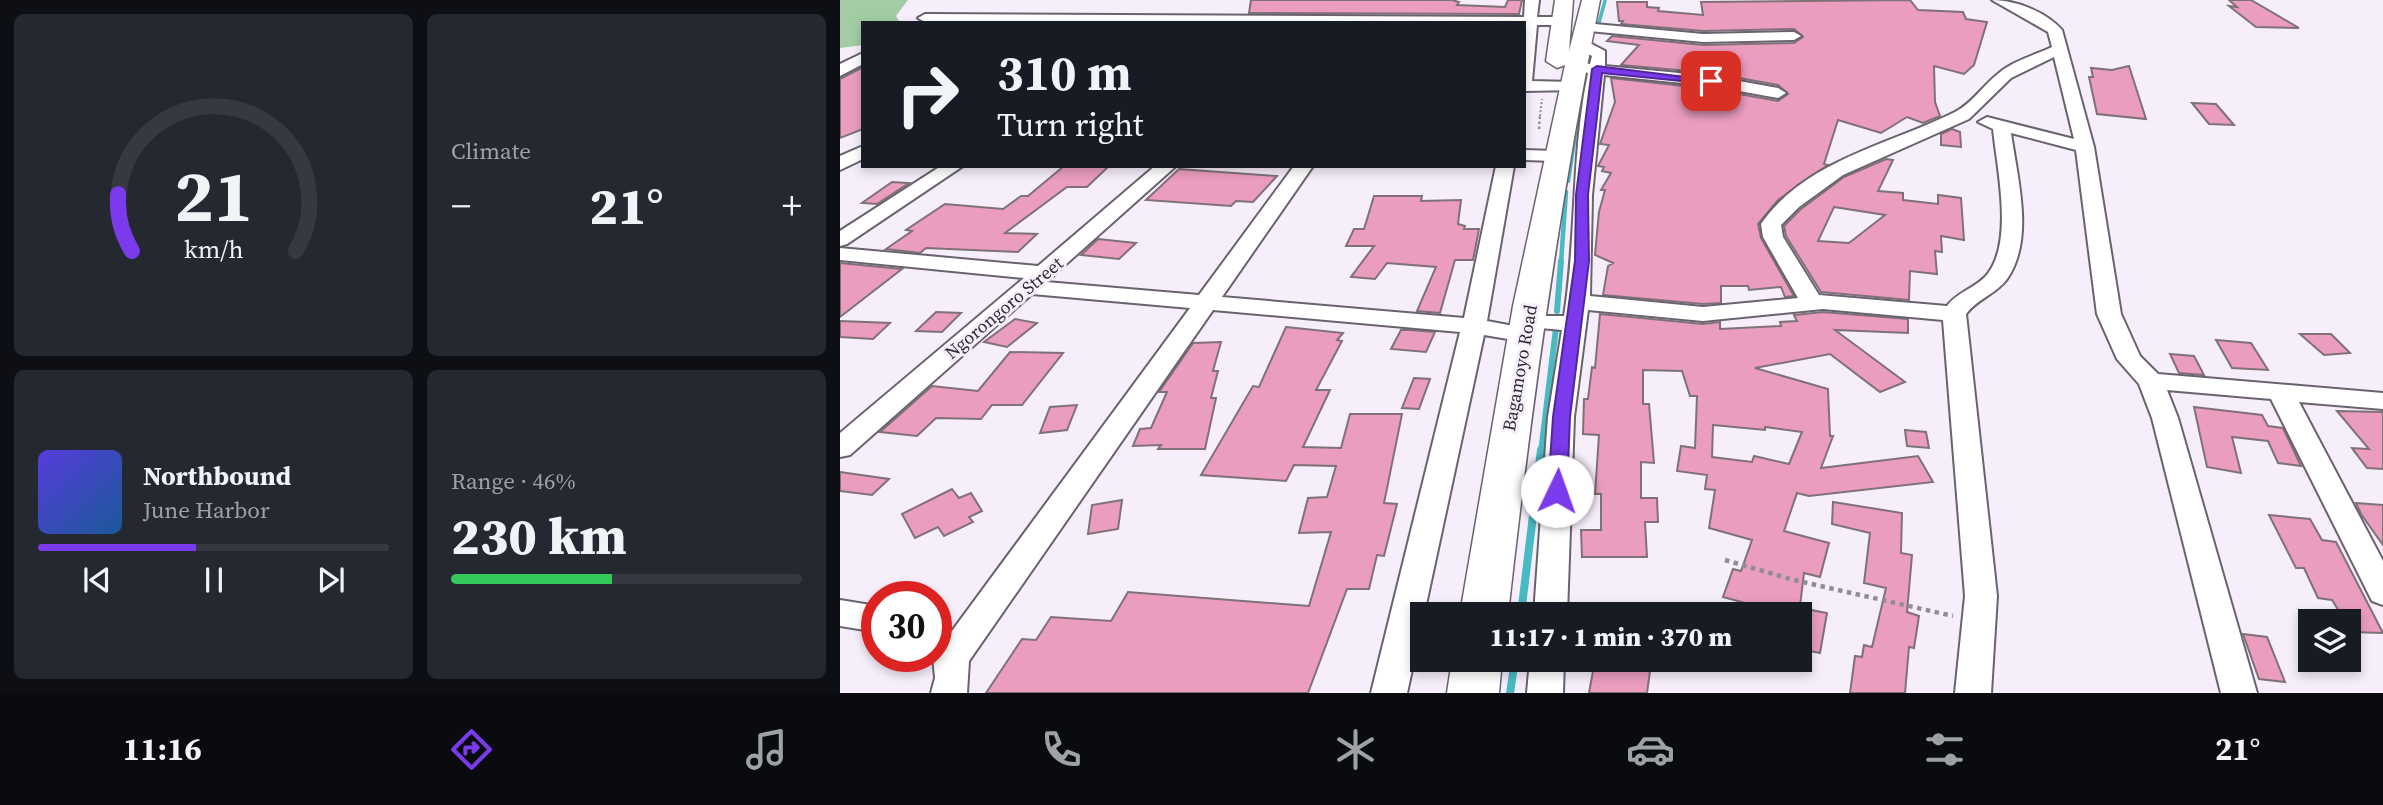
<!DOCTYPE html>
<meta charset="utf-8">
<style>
body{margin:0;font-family:"Source Serif 4",serif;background:#242831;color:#f1f3f6;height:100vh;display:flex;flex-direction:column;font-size:26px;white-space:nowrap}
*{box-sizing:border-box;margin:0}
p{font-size:23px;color:#9ea1a6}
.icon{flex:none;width:38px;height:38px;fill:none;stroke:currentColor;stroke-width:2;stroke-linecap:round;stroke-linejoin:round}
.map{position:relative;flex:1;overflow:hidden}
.drawer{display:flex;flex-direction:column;gap:14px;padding:14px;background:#0d0f14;width:840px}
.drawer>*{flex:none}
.top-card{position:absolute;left:21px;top:21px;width:665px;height:147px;border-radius:0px;box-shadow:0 4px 10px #0003;background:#171b24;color:#f1f3f6;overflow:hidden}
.controls{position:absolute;left:1458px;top:609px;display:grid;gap:14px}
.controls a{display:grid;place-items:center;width:63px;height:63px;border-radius:0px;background:#171b24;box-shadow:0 4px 10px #0003;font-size:35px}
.speed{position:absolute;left:21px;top:581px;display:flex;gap:14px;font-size:35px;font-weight:700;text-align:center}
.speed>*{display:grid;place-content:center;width:91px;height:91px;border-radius:50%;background:#171b24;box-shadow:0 4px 10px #0003;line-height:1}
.speed .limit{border:10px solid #d22;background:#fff;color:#111}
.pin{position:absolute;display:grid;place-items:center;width:60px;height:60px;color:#fff;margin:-30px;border-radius:14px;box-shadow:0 4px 10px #0006}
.me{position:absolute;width:77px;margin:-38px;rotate:3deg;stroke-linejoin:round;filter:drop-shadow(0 0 5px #0008)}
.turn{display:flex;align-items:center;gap:24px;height:147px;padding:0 21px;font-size:32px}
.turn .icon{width:91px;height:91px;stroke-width:2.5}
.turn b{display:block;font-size:49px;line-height:60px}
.big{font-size:52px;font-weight:800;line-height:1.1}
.drawer .tile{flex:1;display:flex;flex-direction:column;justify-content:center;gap:10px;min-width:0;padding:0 24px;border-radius:10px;background:#242831}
.drawer .dial{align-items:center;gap:0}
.dial svg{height:182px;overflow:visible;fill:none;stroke:#363941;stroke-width:7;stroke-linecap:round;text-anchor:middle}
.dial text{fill:#f1f3f6;stroke:none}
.song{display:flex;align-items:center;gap:21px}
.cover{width:84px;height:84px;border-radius:10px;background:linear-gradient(135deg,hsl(250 70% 55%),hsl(210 70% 35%))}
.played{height:7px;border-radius:4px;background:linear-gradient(90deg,#7c3aed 45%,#363941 45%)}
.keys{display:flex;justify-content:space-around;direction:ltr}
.heat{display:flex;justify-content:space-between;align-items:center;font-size:38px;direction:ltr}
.charge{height:10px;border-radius:5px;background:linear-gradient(90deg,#34c759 46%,#363941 0)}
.drawer .tiles{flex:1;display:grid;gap:14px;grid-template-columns:repeat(2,1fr)}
.trip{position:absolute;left:570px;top:602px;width:402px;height:70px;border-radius:0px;background:#171b24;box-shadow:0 4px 10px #0003;font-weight:800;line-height:70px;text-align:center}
.dock{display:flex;height:112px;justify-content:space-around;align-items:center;background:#090b0e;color:#9ea1a6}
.dock .icon{width:49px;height:49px}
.dock .active{color:#7c3aed}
.dock b{font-size:32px;color:#f1f3f6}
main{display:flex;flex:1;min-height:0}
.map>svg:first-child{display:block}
.green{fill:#a2cca4}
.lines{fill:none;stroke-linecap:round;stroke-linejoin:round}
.stream-far3{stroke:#49bac1;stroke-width:3.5}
.stream-far2{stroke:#49bac1;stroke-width:4.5}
.stream-far1{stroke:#49bac1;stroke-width:6}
.stream{stroke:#49bac1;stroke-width:8}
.building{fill:#eb9dc0;stroke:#7f7176;stroke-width:2;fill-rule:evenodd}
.minor-casing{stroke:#6a636f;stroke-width:4}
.highway-casing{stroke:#6a636f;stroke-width:3}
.path-far2{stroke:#918c95;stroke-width:2;stroke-dasharray:2 2;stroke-linecap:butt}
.path-far1{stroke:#918c95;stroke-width:2.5;stroke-dasharray:2.5 2.5;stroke-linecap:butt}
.path{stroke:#918c95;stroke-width:4.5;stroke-dasharray:4.5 4.5;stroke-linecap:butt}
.minor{fill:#fff;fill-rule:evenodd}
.highway{fill:#fff;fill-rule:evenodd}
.route{fill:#7c3aed;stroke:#51269a;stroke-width:2}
.labels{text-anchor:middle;stroke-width:6;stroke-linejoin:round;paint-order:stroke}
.street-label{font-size:18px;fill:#2e2b30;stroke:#f6eefb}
</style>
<main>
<section class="drawer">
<div class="tiles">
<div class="tile dial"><svg viewBox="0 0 100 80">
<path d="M14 69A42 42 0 1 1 86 69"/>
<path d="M14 69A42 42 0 0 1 8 44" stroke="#7c3aed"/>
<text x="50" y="56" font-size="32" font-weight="700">21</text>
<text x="50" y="72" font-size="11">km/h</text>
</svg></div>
<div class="tile"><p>Climate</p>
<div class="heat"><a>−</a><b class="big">21°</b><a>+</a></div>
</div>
<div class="tile">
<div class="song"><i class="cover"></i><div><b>Northbound</b><p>June Harbor</p></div></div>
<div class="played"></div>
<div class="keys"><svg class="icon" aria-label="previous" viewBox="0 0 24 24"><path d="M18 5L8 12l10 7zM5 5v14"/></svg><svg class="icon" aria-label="pause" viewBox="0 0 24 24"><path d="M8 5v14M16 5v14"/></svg><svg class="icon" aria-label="next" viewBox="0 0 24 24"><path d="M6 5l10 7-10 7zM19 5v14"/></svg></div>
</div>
<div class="tile"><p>Range · 46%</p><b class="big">230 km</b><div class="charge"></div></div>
</div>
</section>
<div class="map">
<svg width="1543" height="693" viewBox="0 0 1543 693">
<rect width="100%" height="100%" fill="#f6eefb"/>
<polygon class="green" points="0,0 68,0 56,16 60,23 23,23 23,45 0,48"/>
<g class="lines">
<g class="stream-far3">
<polyline points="758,26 765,1"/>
<polyline points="738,116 740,104"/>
</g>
<g class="stream-far2">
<polyline points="728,181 738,114"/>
<polyline points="721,263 726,192"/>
</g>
<g class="stream-far1">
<polyline points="717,311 721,261"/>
<polyline points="701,452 716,328"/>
</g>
<g class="stream">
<polyline points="681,614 701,450"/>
<polyline points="670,693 675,660"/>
</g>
</g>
<g class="building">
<polygon points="411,0 612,0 619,2 617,5 665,7 668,0 682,0 679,14 409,13"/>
<polygon points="1070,0 1078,10 1123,12 1126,19 1147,22 1134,65 1124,74 1094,66 1095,102 1100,116 1083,123 1067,117 1041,133 998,120 984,164 988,165 938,200 918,224 921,238 954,296 945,297 941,287 909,290 908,286 881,286 881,303 863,304 763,295 768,266 773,263 755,255 759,212 765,190 761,190 771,173 762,171 764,167 758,166 769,145 760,144 775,102 771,78 871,89 938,101 948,94 938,85 871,73 781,65 799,45 767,41 772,36 863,45 954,43 963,37 954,29 863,31 781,24 783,21 779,21 777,2 807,2 807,7 819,8 818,11 863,15 861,2"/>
<polygon points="1389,0 1411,0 1459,28 1416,27 1389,6 1397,7"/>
<polygon points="1289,66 1306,119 1257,114 1249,77 1253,77 1251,68 1272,70"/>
<polygon points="23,67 23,129 0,138 0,79"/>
<polygon points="1352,103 1376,104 1394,125 1369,124"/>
<polygon points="1112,129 1120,132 1121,147 1101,145 1101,134"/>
<path d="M1046,159L1053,160L1038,191L1063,193V200L1098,204V195L1121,198L1124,240L1101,236L1102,252L1095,251L1097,274L1070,271L1069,300L981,292L946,236L944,226L961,209L1004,177ZM994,207L1045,215L1009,243L978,241Z"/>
<polygon points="224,166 269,166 247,187 227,187 165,233 197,234 178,252 86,248 80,253 46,249 72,231 66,230 105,204 163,209 181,196 188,196"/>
<polygon points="339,169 437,176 413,202 396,201 391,206 306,200"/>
<polygon points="52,182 69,183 37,204 22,203"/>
<polygon points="534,196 582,196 581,201 621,200 618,224 625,226 624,229 639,229 633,260 615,260 600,313 577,311 596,267 547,263 535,279 511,277 534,246 506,246 514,229 524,229"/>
<polygon points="258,239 296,243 279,259 241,255"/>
<polygon points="0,263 62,269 0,317"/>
<polygon points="96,312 121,313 102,332 76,331"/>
<path d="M983,312L1068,319V333L995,330L1065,382L1040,392L990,354L915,368L988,389L990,436H993L981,468L1078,456L1093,482L969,496L957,493L944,531L989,543L980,577L964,573L959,614H919L920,607L883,597L893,569L901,571L912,540L869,528L875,490L865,489L867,475L837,471L841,446L855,448L857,396H850L842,371L803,370V404H809L814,463L801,462V498H817L818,522H805L807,557H742L741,530H761V494H755L759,435L743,434L744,399H748L752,367L755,368L760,314L863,324L880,322V329L941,326L940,322L957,321L954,315ZM873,425L925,430V427L962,432L949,464L914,456L912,462L872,457Z"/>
<polygon points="175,319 197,323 167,347 144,342"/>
<polygon points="0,321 50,323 33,339 0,337"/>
<polygon points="446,327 503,333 497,340 502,341 476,390 490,390 463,447 501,448 510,414 562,414 544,503 557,504 544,556 537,555 529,589 507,589 468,693 146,693 182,639 196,640 211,617 271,621 288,592 469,606 491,532 459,533 468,498 487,497 496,466 454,465 446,481 361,475 413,386 419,387"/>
<polygon points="561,330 570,330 595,332 586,352 551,349"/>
<polygon points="1460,334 1491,334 1510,353 1484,355"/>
<polygon points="1376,340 1411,343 1428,370 1392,368"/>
<polygon points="381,342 373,371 378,371 371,398 376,398 365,449 318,449 321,445 293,446 300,429 311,428 327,392 319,392 353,343"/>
<polygon points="170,352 223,353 182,405 152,405 141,419 96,418 77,436 40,432 92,386 138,391"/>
<polygon points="1330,354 1354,356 1364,375 1339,373"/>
<polygon points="574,378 590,379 579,409 562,408"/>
<polygon points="237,405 227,430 200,433 210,407"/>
<polygon points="1354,407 1422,415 1428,426 1443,428 1461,466 1438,463 1428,441 1392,437 1401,473 1367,467"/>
<polygon points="1497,411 1543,412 1543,469 1527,468 1512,448 1529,449"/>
<polygon points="1065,430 1086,432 1089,448 1067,446"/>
<polygon points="0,472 49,479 32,495 0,491"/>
<polygon points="112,489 119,498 131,493 142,511 129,517 133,522 104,536 98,527 75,538 62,514"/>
<polygon points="282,500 278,529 248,534 252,505"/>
<polygon points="993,502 1062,513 1061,553 1072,555 1067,612 1079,616 1074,648 1069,647 1065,693 1010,693 1015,656 1022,657 1024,645 1032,647 1046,588 1024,583 1030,533 992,524"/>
<polygon points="1516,503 1543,505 1543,545 1521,514"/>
<polygon points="1429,515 1470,519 1482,540 1496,542 1543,633 1512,632 1492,600 1478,598 1464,568 1456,568"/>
<polygon points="966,609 987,613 980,653 961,649"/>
<polygon points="1403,634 1427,637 1445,682 1419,679"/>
<polygon points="755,660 811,664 807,693 749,693"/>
</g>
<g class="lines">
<defs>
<g id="minor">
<polygon points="685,0 699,0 697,17 721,17 728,21 721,25 697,25 692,81 732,82 738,84 738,90 684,91 684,23 85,22 78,18 85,14 684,17"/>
<path d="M1152,0C1176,0 1206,12 1222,30L1254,147L1281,314L1300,356L1318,374L1543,393V409L1459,402L1543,561V605L1532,601L1431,399L1327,390L1338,418L1417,693H1381L1312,418L1299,384L1277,359L1257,314L1236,150L1171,133C1177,177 1195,239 1167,279C1156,294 1137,299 1126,314L1157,596L1151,693H1115L1125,596L1103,320L983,309L863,321L748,310L734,417L727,614H694L708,417L722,330L680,326L676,321L680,316H724C737,236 731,154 748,73L733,68L741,63L750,64L752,56L736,47V41H746L765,51V66L871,76L938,88L946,93L938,98L871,86L764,75L752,195L750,296L863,307L958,298L923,237L921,224C965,160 1049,145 1115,112C1133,103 1143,85 1159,73C1173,61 1195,55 1212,47L1208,32ZM1214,57L1234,139L1147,117L1138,122L1153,129C1157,168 1173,238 1149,272C1139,287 1118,291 1107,306L979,295L943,237L941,225L959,207L1003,175L1129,119L1171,78Z"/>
<polygon points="744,23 863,34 954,32 961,36 954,40 863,42 739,30 739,24"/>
<polygon points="23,53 23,64 0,76 0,64"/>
<polygon points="23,146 23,159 0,170 0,156"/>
<polygon points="684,150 715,151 724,156 715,161 684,160"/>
<polygon points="101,166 123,166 7,244 0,246 0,231"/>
<polygon points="315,166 336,166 206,282 359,295 454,166 473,166 382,297 624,318 656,166 674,166 647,321 695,330 698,335 695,340 686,342 644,335 567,693 531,693 620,332 373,310 129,661 127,693 91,693 95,678 93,656 96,656 96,623 112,631 350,308 192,294 10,455 0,457 0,433 184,278 0,260 0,248 198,266"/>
<polygon points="0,600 37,606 37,632 0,626"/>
<polygon points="690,660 724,660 723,693 687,693"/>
</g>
<g id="highway">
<path d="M715,0H733L729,51L742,0H760C719,203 691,408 668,614H620L673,306L725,65L717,68L706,61Z"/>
<polygon points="612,660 662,660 659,693 607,693"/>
</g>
</defs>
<use href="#minor" class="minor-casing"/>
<use href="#highway" class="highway-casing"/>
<polyline class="path-far2" points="700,116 702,99"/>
<polyline class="path-far1" points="699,129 700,114"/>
<polyline class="path" points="885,560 954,580 1113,616"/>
<use href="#minor" class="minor"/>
<use href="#highway" class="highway"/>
</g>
<polygon class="route" points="757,66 876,81 871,84 762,73 748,195 749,261 730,417 727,491 717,498 708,491 713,417 735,261 736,195 752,69"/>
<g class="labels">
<g class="street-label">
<text transform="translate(164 308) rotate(-40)" y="6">Ngorongoro Street</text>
<text transform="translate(680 368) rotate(-80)" y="6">Bagamoyo Road</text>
</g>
</g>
</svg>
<div class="controls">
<a><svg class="icon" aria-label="layers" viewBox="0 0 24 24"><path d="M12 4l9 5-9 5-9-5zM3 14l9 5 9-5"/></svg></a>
</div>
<div class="speed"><div class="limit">30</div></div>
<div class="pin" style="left:871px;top:81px;background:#d93025"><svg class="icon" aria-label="arrive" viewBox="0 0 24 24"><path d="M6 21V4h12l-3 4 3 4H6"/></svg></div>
<svg class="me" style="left:717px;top:491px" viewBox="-20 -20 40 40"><circle r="19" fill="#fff"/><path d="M0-13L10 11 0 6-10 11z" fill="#7c3aed"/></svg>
<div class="trip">11:17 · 1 min · 370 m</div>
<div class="top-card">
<div class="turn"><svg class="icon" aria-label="right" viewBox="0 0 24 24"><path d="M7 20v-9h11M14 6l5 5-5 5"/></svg><div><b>310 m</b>Turn right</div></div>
</div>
</div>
</main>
<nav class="dock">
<b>11:16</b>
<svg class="icon active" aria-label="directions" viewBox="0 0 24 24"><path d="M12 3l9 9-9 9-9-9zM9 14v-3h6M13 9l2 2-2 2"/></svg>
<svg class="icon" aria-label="music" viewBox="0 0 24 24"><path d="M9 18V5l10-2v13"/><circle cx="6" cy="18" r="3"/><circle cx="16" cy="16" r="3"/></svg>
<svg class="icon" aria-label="phone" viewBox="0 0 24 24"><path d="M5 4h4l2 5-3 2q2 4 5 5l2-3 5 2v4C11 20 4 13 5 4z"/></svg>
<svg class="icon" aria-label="climate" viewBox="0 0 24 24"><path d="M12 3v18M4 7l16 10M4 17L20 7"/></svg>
<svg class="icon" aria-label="car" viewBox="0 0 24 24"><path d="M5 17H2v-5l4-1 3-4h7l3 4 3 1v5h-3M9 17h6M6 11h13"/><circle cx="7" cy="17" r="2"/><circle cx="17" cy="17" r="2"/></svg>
<svg class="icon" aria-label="filters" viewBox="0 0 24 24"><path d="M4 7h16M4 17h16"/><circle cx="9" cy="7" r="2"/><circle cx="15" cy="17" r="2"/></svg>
<b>21°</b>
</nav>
